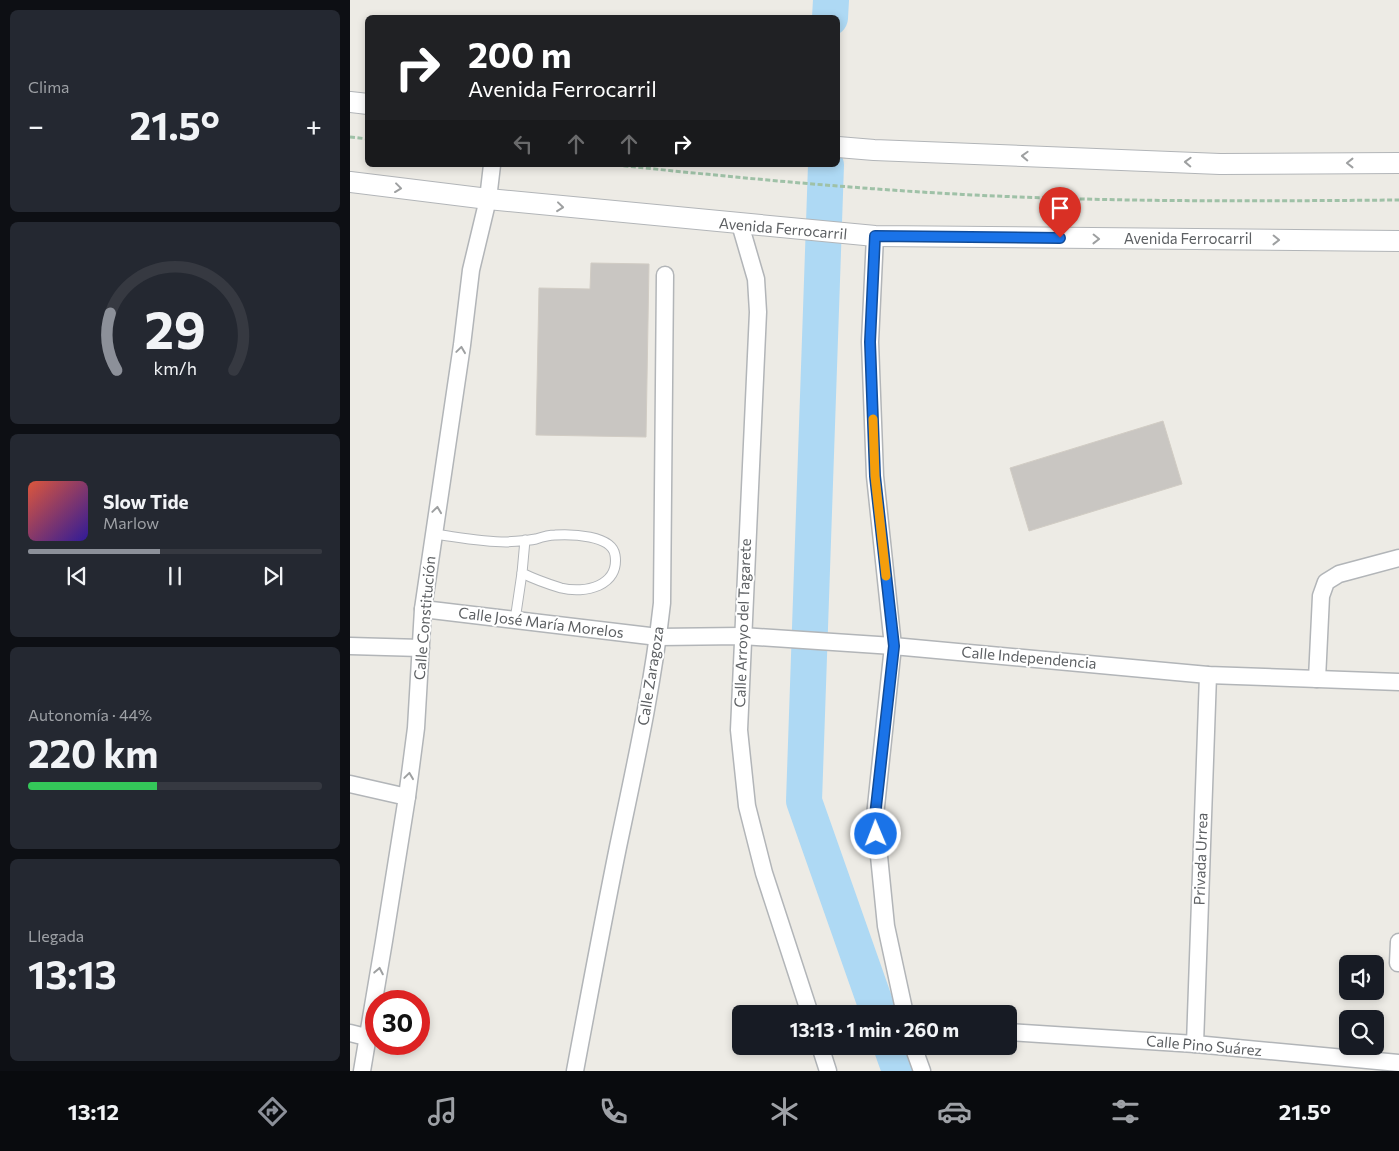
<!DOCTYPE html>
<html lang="es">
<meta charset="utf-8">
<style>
body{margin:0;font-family:Commissioner,sans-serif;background:#242831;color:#f1f3f6;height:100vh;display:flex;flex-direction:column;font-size:19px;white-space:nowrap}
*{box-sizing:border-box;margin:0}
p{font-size:16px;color:#9ea1a6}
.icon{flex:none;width:28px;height:28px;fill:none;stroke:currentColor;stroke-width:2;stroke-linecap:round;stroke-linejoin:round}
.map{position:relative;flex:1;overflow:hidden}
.sheet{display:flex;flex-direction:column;gap:10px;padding:10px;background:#0d0f14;width:350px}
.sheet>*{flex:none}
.banner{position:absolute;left:15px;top:15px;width:475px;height:152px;border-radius:8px;box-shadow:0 2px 8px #0003;background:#202124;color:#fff;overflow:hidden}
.tools{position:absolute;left:989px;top:955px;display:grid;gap:10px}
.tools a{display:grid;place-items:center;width:45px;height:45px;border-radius:8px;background:#171b24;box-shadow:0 2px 8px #0003;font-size:25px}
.speed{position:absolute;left:15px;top:990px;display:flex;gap:10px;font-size:25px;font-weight:700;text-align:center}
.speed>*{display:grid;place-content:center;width:65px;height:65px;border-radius:50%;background:#171b24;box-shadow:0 2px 8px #0003;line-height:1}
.speed .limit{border:8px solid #d22;background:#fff;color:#111}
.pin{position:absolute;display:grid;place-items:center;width:42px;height:42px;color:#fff;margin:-51px -21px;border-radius:50% 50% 50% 0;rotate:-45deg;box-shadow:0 0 5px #0007}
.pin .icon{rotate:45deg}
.me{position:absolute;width:55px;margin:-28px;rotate:359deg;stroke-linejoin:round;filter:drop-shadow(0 0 4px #0008)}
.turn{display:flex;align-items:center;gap:18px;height:105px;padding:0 20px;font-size:22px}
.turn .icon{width:65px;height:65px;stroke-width:2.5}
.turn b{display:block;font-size:35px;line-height:42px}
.lanes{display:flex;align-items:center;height:48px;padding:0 20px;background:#0003;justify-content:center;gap:25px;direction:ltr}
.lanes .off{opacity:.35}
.big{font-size:38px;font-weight:700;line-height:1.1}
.sheet .widget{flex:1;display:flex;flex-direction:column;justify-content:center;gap:8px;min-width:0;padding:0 18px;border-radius:8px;background:#242831}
.sheet .dial{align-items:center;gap:0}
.dial svg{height:130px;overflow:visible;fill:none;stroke:#363941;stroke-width:7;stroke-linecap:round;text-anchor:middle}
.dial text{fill:#f1f3f6;stroke:none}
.song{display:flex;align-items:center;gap:15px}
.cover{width:60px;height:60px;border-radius:8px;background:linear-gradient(135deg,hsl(10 70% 55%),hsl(250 70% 35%))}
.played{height:5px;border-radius:2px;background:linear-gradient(90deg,#8c9099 45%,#363941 45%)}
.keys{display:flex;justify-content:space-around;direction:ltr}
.heat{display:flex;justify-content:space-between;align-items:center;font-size:28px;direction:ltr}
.charge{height:8px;border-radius:4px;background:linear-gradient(90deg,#34c759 44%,#363941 0)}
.trip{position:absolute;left:382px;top:1005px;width:285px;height:50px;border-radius:8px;background:#171b24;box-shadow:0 2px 8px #0003;font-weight:700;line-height:50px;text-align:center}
.tabs{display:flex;height:80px;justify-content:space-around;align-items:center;background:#090b0e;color:#9ea1a6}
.tabs .icon{width:35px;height:35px}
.tabs .current{color:#8c9099}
.tabs b{font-size:22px;color:#f1f3f6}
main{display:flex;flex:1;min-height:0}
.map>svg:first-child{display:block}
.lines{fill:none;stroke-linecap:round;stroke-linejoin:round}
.river{stroke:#aed9f4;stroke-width:36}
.building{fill:#c9c6c2;stroke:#d1ccc4}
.service-casing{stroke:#b2b5b8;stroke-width:11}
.minor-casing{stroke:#b2b5b8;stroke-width:19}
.tertiary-casing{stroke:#b2b5b8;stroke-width:22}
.path{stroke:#9fc1a7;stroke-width:3;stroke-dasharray:5 2.5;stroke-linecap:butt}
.service{stroke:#fff;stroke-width:9}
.minor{stroke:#fff;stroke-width:16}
.tertiary{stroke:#fff;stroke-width:20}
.oneway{stroke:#9ea0a1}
.route-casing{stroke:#114b97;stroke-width:12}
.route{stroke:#1a73e8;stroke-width:9}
.slow{stroke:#f59e0b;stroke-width:9}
.labels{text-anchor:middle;stroke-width:4;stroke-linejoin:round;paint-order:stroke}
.street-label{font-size:15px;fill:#5d6063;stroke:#fff}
</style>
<main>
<section class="sheet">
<div class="widget"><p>Clima</p>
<div class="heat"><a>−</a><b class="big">21.5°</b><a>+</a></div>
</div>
<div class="widget dial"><svg viewBox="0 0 100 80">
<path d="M14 69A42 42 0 1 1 86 69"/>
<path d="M14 69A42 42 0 0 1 10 34" stroke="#8c9099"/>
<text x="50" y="56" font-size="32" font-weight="700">29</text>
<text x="50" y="72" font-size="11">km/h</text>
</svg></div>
<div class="widget">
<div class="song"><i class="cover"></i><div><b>Slow Tide</b><p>Marlow</p></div></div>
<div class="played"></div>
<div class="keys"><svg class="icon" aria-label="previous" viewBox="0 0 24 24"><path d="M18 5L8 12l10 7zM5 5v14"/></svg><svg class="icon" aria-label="pause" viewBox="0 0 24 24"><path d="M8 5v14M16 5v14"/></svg><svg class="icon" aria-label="next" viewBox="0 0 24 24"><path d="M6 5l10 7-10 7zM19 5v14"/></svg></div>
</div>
<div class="widget"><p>Autonomía · 44%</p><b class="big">220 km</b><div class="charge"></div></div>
<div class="widget"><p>Llegada</p><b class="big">13:13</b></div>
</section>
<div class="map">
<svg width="1049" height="1071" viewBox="0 0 1049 1071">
<rect width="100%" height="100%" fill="#edebe5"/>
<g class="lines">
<g class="river">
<polyline points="480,18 481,0"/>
<polyline points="476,165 454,801 529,1014"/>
<polyline points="541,1046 550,1071"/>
</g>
</g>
<g class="building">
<polygon points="241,263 299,264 296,437 186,435 189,288 240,289"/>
<polygon points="813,421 832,484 679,531 660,468"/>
</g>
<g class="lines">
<defs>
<g id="service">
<path d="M84,534C107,537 132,542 156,542C166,541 176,541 186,539C192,537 198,535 205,535C221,534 262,535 265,555C270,586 235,594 211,588C198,584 184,579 172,573L175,540"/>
<polyline points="165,620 172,573"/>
</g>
<g id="minor">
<polyline points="390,224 406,279 408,312 389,730 397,806 414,873 460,1014"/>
<polyline points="525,236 520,342 525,476 543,646 525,816 536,926 555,1014"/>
<polyline points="73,609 308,637 392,636 543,646 858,675 1049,682"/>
<polyline points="0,646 71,648"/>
<polyline points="967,679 971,596 976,582 989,574 1049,558"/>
<polyline points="0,784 57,797"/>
<polyline points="1048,963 1049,942"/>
<polyline points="659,1032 845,1044 1049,1063"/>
<polyline points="0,1033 16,1037"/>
<polyline points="845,1044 858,675"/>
<polyline points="470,1046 478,1071"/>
<polyline points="563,1046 572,1071"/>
<polyline points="12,1071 34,941 57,797 66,728 73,609 112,345 121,270 138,199 142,165"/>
<path d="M225,1071C239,996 253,921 268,847C285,766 303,685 312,603L315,275"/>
</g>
<g id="tertiary">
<polyline points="0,102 18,104"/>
<polyline points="488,147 524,150 870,164 1049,163"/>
<polyline points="0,182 138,199 525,236 1049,241"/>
</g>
</defs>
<use href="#service" class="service-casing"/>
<use href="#minor" class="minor-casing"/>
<use href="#tertiary" class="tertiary-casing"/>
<g class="path">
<polyline points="0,137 18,139"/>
<path d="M266,165C400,179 535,192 670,197C797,202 923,201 1049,200"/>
</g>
<use href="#service" class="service"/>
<use href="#minor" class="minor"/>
<use href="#tertiary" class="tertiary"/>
</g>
<defs><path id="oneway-chevron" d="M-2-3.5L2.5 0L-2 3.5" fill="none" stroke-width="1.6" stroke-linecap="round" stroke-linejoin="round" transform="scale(1.25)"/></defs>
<g class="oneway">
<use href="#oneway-chevron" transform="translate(675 156) rotate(-178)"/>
<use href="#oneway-chevron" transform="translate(838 162) rotate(-178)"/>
<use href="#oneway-chevron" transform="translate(1000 163) rotate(180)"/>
<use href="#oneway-chevron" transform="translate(48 188) rotate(7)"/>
<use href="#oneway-chevron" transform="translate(210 207) rotate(6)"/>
<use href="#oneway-chevron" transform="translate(746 239) rotate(1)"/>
<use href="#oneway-chevron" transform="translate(926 240) rotate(1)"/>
<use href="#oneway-chevron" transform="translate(111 350) rotate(-82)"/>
<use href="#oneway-chevron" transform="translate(87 510) rotate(-82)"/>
<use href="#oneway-chevron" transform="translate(59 776) rotate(-82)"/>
<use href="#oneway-chevron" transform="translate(29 971) rotate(-79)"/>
</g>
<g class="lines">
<defs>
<polyline id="route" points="526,834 525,816 544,646 525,476 520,342 525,236 710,238"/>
</defs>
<use href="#route" class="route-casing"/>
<use href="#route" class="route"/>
<polyline class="slow" points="523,419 525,476 536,576"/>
</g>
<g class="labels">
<g class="street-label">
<text transform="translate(433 229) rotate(5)" y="5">Avenida Ferrocarril</text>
<text x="838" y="244">Avenida Ferrocarril</text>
<text transform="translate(75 618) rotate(-85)" y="5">Calle Constitución</text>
<text transform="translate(191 623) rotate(7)" y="5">Calle José María Morelos</text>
<text transform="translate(393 623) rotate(-88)" y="5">Calle Arroyo del Tagarete</text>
<text transform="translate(679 658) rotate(5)" y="5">Calle Independencia</text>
<text transform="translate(301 676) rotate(-81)" y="5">Calle Zaragoza</text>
<text transform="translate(851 859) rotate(-88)" y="5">Privada Urrea</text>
<text transform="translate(854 1046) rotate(5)" y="5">Calle Pino Suárez</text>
</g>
</g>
</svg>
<div class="tools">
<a><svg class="icon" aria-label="sound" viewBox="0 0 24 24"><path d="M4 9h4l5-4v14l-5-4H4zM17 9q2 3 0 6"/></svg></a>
<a><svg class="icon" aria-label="search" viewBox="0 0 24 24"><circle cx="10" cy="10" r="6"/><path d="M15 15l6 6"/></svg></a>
</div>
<div class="speed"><div class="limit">30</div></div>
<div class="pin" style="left:710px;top:238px;background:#d93025"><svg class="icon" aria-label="arrive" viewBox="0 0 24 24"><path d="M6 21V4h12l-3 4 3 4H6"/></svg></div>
<svg class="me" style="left:526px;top:834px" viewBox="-20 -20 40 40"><circle r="17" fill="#1a73e8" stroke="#fff" stroke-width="3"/><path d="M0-11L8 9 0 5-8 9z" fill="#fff"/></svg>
<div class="trip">13:13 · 1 min · 260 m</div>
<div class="banner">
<div class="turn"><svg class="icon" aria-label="right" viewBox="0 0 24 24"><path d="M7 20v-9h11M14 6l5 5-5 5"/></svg><div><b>200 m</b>Avenida Ferrocarril</div></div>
<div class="lanes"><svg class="icon off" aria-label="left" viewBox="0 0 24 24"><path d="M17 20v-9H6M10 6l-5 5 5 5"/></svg><svg class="icon off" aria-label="ahead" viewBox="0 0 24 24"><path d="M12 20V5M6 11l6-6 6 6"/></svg><svg class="icon off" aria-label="ahead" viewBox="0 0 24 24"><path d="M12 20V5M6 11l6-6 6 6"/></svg><svg class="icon" aria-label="right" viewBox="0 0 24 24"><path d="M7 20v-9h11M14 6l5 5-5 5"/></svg></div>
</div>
</div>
</main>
<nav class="tabs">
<b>13:12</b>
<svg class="icon current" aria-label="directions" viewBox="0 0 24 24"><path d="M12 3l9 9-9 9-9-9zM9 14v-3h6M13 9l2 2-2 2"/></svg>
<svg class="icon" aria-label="music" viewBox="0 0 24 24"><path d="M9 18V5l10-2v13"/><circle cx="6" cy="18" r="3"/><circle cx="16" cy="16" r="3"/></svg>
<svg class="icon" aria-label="phone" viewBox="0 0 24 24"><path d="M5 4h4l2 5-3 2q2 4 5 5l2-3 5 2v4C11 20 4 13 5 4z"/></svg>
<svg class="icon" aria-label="climate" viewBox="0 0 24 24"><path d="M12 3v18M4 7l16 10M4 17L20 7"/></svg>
<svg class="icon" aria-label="car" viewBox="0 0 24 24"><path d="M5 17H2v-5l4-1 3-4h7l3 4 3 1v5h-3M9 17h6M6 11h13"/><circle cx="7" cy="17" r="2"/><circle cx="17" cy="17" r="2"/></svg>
<svg class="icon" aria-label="filters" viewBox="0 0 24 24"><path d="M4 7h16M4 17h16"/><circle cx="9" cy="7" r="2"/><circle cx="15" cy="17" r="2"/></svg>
<b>21.5°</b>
</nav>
